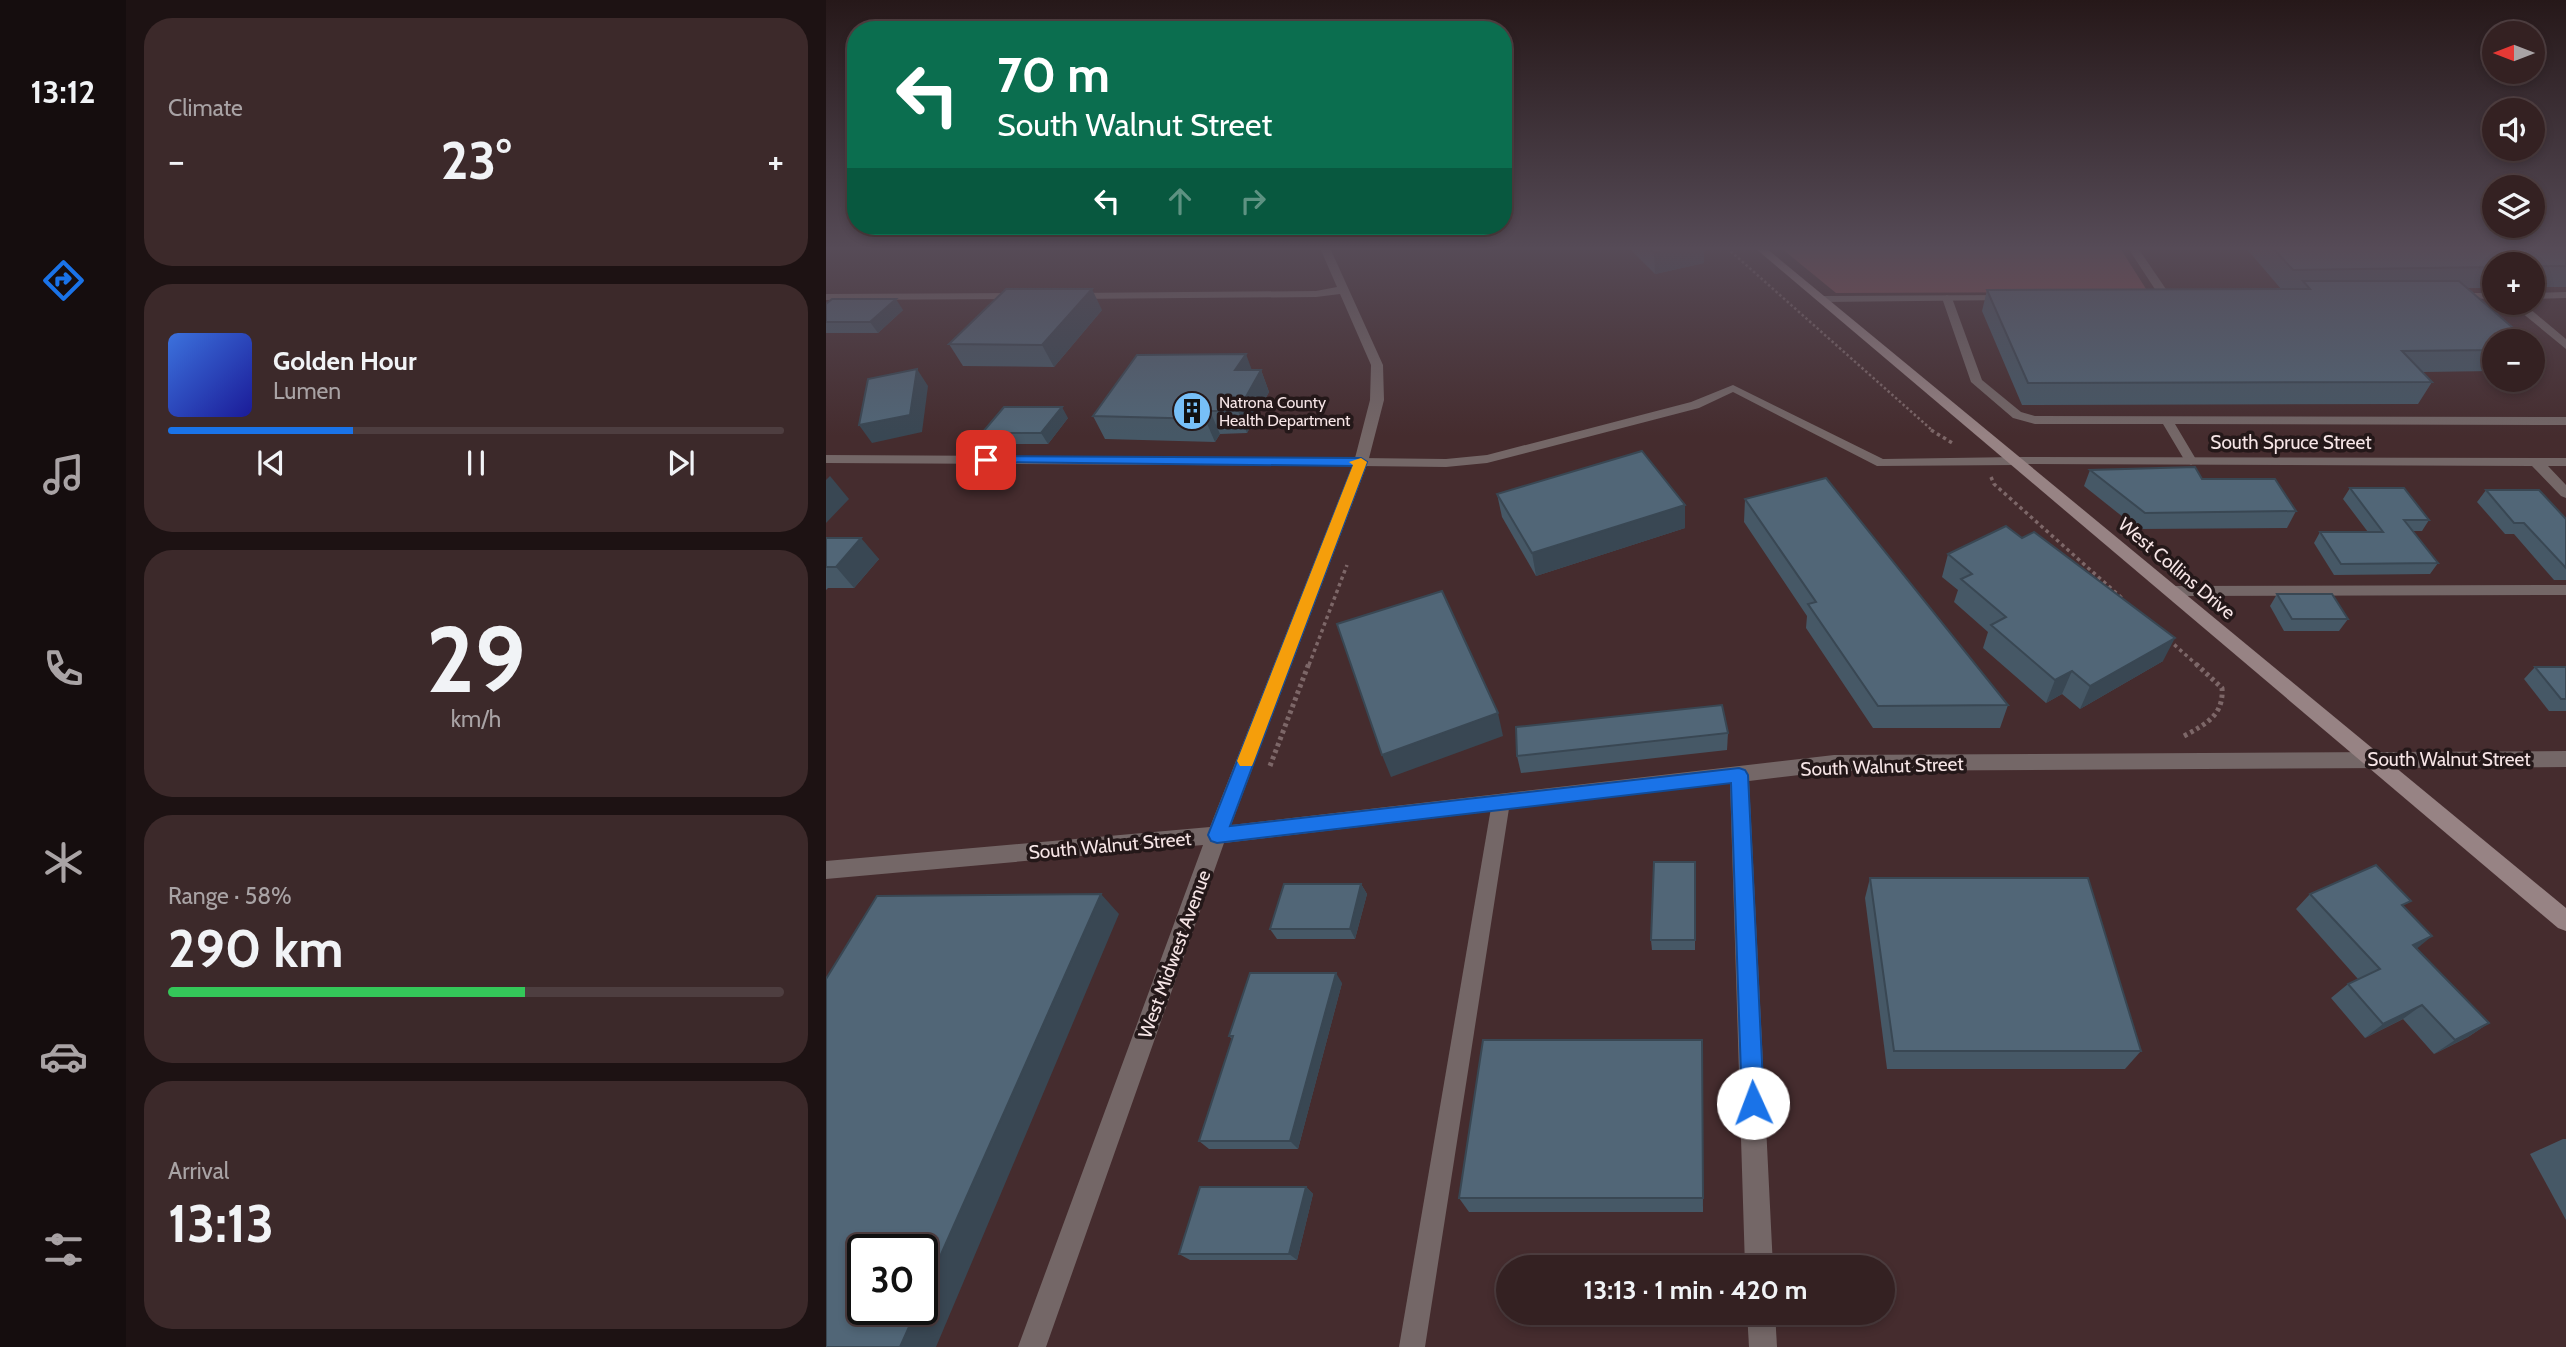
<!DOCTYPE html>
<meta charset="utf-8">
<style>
body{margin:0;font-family:Cabin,sans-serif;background:#3c292a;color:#f1f3f6;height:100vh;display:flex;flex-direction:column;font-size:26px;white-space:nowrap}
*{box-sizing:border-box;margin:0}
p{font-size:23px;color:#a9a3a5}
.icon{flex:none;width:38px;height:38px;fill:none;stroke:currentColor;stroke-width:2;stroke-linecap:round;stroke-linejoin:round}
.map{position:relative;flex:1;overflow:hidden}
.panel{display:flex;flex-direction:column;gap:18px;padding:18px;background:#1d1213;width:700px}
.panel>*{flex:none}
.top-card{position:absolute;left:21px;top:21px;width:665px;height:214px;border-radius:28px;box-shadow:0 4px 10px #0003,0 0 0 2px #4e3e40;background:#0b6e4f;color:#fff;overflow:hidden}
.needle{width:46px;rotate:270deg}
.controls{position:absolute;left:1656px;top:21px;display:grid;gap:14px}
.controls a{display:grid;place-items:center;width:63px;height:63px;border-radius:50%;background:#342122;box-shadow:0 4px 10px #0003,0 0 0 2px #4e3e40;font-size:35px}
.speed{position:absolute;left:21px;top:1234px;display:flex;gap:14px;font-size:35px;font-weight:700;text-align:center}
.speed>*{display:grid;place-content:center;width:91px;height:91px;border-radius:50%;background:#342122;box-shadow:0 4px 10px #0003,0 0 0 2px #4e3e40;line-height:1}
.speed .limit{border:4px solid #111;border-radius:10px;background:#fff;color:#111}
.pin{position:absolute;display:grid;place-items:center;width:60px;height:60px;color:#fff;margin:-30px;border-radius:14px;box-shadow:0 4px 10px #0006}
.me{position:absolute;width:77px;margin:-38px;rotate:358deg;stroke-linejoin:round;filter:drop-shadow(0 0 5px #0008)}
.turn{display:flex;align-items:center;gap:24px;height:147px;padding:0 35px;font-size:32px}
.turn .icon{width:91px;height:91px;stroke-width:2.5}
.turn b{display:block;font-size:49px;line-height:60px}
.lanes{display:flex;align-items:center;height:66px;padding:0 35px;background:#0003;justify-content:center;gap:35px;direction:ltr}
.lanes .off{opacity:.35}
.big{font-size:52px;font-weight:700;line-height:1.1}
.panel .tile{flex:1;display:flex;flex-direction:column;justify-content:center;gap:10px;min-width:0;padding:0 24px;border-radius:28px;background:#3c292a}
.panel .dial{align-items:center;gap:0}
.dial b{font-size:91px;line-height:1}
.song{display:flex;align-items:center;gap:21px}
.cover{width:84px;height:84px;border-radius:10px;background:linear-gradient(135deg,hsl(220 70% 55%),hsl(240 70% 35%))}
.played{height:7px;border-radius:4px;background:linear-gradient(90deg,#1a73e8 30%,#4e3e40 30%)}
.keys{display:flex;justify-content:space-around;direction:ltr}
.heat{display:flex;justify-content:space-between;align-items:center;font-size:38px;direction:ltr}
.charge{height:10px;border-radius:5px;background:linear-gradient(90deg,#34c759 58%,#4e3e40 0)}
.trip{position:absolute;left:670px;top:1255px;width:399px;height:70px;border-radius:35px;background:#342122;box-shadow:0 4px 10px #0003,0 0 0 2px #4e3e40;font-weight:700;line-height:70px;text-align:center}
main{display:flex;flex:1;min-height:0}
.menu{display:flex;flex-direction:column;width:126px;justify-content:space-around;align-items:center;background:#150d0e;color:#a9a3a5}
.menu .icon{width:49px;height:49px}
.menu .selected{color:#1a73e8}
.menu b{font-size:32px;color:#f1f3f6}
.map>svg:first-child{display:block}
.green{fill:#854a4f}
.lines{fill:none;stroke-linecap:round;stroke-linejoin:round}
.path-far2{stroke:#7d6768;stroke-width:2.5;stroke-dasharray:2.5 2.5;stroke-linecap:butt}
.path-far1{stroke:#7d6768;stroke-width:3.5;stroke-dasharray:3.5 3.5;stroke-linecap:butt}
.path{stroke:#7d6768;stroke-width:5;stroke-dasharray:3.5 3.5;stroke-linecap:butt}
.service{fill:#746767;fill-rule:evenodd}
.minor{fill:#746767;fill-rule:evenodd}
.secondary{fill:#978384;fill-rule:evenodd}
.wall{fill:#465866}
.shaded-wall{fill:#394753}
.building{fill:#516677;stroke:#394753;stroke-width:2}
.route{fill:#1a73e8;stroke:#114b97;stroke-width:2}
.slow{fill:#f59e0b}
.labels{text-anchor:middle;stroke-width:7;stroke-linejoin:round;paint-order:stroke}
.far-poi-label{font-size:16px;fill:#f6e5e6;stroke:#241819;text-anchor:start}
.street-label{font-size:19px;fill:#f6e5e6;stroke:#241819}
</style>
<main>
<nav class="menu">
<b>13:12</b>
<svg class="icon selected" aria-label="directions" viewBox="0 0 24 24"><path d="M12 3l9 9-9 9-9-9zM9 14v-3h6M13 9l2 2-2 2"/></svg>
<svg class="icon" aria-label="music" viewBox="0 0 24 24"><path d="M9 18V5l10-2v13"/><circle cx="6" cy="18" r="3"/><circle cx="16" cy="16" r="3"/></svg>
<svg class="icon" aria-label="phone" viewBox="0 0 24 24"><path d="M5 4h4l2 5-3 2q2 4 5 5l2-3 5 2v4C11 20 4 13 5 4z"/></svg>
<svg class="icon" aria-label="climate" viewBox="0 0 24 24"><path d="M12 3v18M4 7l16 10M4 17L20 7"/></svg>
<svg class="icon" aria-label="car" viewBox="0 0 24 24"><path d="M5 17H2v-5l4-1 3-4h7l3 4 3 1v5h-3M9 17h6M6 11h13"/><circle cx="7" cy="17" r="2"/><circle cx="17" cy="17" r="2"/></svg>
<svg class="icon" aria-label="filters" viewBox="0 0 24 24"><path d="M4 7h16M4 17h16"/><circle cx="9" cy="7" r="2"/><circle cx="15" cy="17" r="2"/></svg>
</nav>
<section class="panel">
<div class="tile"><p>Climate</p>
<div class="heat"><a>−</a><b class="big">23°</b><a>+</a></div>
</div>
<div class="tile">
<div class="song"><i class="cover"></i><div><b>Golden Hour</b><p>Lumen</p></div></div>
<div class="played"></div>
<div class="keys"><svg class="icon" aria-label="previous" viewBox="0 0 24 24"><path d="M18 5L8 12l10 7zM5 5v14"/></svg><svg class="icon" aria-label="pause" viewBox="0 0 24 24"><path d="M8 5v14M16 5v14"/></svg><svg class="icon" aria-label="next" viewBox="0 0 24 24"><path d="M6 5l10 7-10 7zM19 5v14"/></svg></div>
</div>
<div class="tile dial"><b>29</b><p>km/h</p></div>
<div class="tile"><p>Range · 58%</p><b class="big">290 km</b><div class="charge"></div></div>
<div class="tile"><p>Arrival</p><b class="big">13:13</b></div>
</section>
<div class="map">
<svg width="1740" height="1347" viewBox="0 0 1740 1347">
<rect width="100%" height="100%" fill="#452c2e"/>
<polygon class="green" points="955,248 1294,248 1322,292 1010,293"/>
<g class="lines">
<polyline class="path-far2" points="901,248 1107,431"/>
<g class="path-far1">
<polyline points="1105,430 1128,444"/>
<polyline points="1165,477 1168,484 1297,599"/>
<polyline points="1343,640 1371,665"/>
<polyline points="483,665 521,565"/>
</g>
<g class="path">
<path d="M1358,736C1380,724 1398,715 1396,688L1369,663"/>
<polyline points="444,766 483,663"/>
</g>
<g class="service">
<polygon points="1121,295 1126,298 1156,380 1195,412 1209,416 1740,417 1740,425 1349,424 1371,461 1365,465 1359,461 1337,424 1209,424 1187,418 1145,382 1116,298"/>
<polygon points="907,385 1057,459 1190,457 1196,461 1190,465 1051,466 907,392 873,408 661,463 620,467 535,466 529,462 535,458 620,459 661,455 865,402"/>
<polygon points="1740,585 1740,595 1345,596 1338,591 1345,586"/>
<polygon points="675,795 681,797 684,802 599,1347 573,1347 666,802 669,797"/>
</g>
<g class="minor">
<polygon points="494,248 504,248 557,365 558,400 542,462 405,825 1008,755 1740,751 1740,767 1008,771 923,781 947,1267 919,1267 904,783 398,843 220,1347 192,1347 377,845 0,879 0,861 384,827 526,466 0,463 0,455 529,458 544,400 545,365 514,294 490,297 245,299 239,296 245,293 490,291 511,287"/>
<polygon points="1302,248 1312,248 1346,298 1344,300 1336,300"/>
<polygon points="1740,292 1740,298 1706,299 1706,293"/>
<polygon points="1626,293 1668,293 1668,299 1622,298 1620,296"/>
<polygon points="0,294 196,293 202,296 196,299 0,300"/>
<polygon points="1181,295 1185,296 1185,300 997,302 991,299 997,296"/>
<polygon points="1684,303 1697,303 1740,339 1740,349"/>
<polygon points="1190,457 1740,458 1740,466 1722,466 1740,485 1740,498 1735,496 1706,466 1185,464 1183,461"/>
<polygon points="921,1312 949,1312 951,1347 923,1347"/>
</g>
<polygon class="secondary" points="929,248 940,248 1740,908 1740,931 1732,928"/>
</g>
<g class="wall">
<polygon points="803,248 878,248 878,263 829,274"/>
<polygon points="1420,248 1740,248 1740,287 1706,287 1706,264 1668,264 1668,288 1642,288 1668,341 1668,371 1597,372 1606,382 1592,404 1196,405 1156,311 1161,290 1455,289"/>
<polygon points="0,304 77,310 52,333 0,333"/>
<polygon points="276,310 228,367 137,366 123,344"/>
<polygon points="426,370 435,370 443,392 421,433 394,434 389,442 279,439 267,416"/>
<polygon points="242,418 222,444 164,444 156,433"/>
<polygon points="1264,470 1376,479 1470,511 1461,528 1312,529 1258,486"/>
<polygon points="1524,488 1603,520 1596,531 1587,531 1612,563 1604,574 1508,575 1488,543 1494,532 1542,532 1517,499"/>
<polygon points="1660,490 1740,519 1740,580 1728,580 1688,534 1679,534 1651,502"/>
<polygon points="671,494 859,528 710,576 676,517"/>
<polygon points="919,499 1182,705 1174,728 1047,728 980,628 981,616 918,522"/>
<polygon points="0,538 53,559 28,588 2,588 0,590"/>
<polygon points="1122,554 1337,661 1254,709 1236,694 1220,703 1157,648 1162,632 1128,602 1132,590 1116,577"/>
<polygon points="1451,594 1522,619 1513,631 1458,631 1444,606"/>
<polygon points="1709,667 1740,667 1740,711 1723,711 1698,679"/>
<polygon points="902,733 901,750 695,773 691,756"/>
<polygon points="869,862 869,950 826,950 825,940"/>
<polygon points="1044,878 1315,1051 1299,1069 1061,1069 1039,898"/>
<polygon points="535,884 541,894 529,939 451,939 444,929"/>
<polygon points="1484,894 1578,907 1591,949 1663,1023 1642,1037 1608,1054 1577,1019 1539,1038 1505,998 1522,984 1532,979 1470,909"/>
<polygon points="516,983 472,1149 383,1149 373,1141 406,1039 403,1036"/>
<polygon points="876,1040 877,1212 643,1212 633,1198"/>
<polygon points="1737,1139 1740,1139 1740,1220 1704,1154"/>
<polygon points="480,1187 487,1194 471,1260 364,1260 353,1254"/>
</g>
<g class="shaded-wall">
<polygon points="851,248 878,248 878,263 829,274 828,253"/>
<polygon points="266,289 276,310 228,367 216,345"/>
<polygon points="70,299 77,310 52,333 44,322"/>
<polygon points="420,354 428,376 409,370"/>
<polygon points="91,369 102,386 96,432 46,443 33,425"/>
<polygon points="435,370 443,392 421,433 412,411"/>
<polygon points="236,407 242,418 222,444 215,433"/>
<polygon points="384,411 394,434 389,442 379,419"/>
<polygon points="4,476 23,499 0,523 0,480"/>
<polygon points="859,505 859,528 710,576 706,553"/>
<polygon points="35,538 53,559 28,588 10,567"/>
<polygon points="1349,638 1337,661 1254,709 1264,686"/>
<polygon points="1246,671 1236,694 1220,703 1229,680"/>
<polygon points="672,713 677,736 565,777 556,755"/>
<polygon points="535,884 541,894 529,939 524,929"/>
<polygon points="275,894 293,914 110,1347 74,1347 91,1309 96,1309 96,1297"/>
<polygon points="1606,936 1588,951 1587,945"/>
<polygon points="510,973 516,983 472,1149 464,1141"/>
<polygon points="1596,1005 1577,1019 1539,1038 1557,1024"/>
<polygon points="1663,1023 1642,1037 1608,1054 1629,1040"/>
<polygon points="480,1187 487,1194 471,1260 463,1254"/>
</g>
<g class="building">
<polygon points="823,248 851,248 828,253"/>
<polygon points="1447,248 1740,248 1740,266 1706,266 1706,264 1668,264 1668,267 1467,270"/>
<polygon points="1477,281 1633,281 1702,341 1668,341 1668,350 1576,351 1606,382 1202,383 1161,290 1484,289"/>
<polygon points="180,289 266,289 216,345 123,344"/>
<polygon points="6,299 70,299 44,322 0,322 0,304"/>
<polygon points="420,354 409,370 435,370 412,411 384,411 379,419 267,416 311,355"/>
<polygon points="91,369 84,415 33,425 42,379"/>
<polygon points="178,407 236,407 215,433 156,433"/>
<polygon points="816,451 859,505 706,553 671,494"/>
<polygon points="1369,467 1376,479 1449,479 1470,511 1319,513 1264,470"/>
<polygon points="1000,478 1182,705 1052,706 982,604 990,602 919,499"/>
<polygon points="1524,488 1578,488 1603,520 1578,520 1612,563 1515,564 1494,532 1557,532"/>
<polygon points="1660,490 1713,490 1740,519 1740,568 1698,523 1688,523"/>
<polygon points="1180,526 1196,538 1208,532 1349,638 1264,686 1246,671 1229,680 1165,625 1180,617 1135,579 1146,574 1122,554"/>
<polygon points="0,538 35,538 10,567 0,567"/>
<polygon points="616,591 672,713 556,755 511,624"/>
<polygon points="1451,594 1506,594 1522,619 1466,619"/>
<polygon points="1709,667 1740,667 1740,699 1735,699"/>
<polygon points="896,705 902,733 691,756 690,727"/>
<polygon points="828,862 869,862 869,940 825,940"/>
<polygon points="1550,865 1585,901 1576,905 1606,936 1587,945 1663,1023 1629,1040 1596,1005 1557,1024 1522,984 1554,969 1484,894"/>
<polygon points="1044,878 1262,878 1315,1051 1068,1051"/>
<polygon points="458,884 535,884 524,929 444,929"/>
<polygon points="275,894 96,1297 96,1250 37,1250 37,1309 91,1309 74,1347 0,1347 0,979 51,896"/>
<polygon points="424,973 510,973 464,1141 373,1141 407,1036 403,1036"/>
<polygon points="657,1040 876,1040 877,1198 633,1198"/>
<polygon points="374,1187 480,1187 463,1254 353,1254"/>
</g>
<linearGradient id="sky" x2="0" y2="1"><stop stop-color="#261819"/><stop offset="0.57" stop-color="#564b57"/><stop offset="1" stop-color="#564b57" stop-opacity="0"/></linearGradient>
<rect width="1740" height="436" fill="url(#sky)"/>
<polygon class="route" points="160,456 535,458 541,462 404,826 913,768 919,770 922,775 938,1103 935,1111 927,1114 919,1111 916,1103 905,783 391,843 385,841 382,835 527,466 156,462 154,460"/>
<polygon class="slow" points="535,458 541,462 428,761 426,766 414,766 411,761 527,465 523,462"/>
<defs>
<symbol id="building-disc" viewBox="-11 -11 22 22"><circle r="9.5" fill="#77bff7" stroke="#241819"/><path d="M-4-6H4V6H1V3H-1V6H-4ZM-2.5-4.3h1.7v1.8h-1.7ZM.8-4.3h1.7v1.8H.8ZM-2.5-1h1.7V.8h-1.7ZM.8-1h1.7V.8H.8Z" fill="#111"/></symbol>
</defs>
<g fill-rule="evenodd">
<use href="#building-disc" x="344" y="389" width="44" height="44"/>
</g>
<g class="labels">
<g class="far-poi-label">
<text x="393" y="408">Natrona County<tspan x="393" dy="18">Health Department</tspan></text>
</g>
<g class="street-label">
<text x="1465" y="449">South Spruce Street</text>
<text transform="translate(1351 568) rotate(40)" y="7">West Collins Drive</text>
<text x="1623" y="766">South Walnut Street</text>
<text transform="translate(1056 766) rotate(-2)" y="7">South Walnut Street</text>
<text transform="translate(284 845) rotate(-5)" y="7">South Walnut Street</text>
<text transform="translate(348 954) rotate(-70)" y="7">West Midwest Avenue</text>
</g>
</g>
</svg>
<div class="controls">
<a><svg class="needle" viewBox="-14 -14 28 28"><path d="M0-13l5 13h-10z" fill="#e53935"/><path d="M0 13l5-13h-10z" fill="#a9a3a5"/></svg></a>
<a><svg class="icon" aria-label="sound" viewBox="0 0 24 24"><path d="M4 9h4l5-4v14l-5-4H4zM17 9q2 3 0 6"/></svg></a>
<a><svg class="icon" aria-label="layers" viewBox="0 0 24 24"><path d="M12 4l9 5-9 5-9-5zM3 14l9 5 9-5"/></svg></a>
<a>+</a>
<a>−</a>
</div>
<div class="speed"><div class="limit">30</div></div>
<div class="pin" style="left:160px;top:460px;background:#d93025"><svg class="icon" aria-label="arrive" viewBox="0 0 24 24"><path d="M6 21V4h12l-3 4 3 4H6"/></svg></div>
<svg class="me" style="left:927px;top:1103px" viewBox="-20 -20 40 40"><circle r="19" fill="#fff"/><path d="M0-13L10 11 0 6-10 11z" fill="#1a73e8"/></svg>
<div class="trip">13:13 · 1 min · 420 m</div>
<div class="top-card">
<div class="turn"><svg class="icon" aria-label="left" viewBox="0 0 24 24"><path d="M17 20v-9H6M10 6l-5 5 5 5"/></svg><div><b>70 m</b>South Walnut Street</div></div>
<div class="lanes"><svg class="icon" aria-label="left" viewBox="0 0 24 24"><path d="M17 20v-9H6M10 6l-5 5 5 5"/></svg><svg class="icon off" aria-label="ahead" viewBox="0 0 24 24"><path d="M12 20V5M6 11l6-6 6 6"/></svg><svg class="icon off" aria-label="right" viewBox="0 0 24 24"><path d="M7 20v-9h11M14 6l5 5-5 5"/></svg></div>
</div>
</div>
</main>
